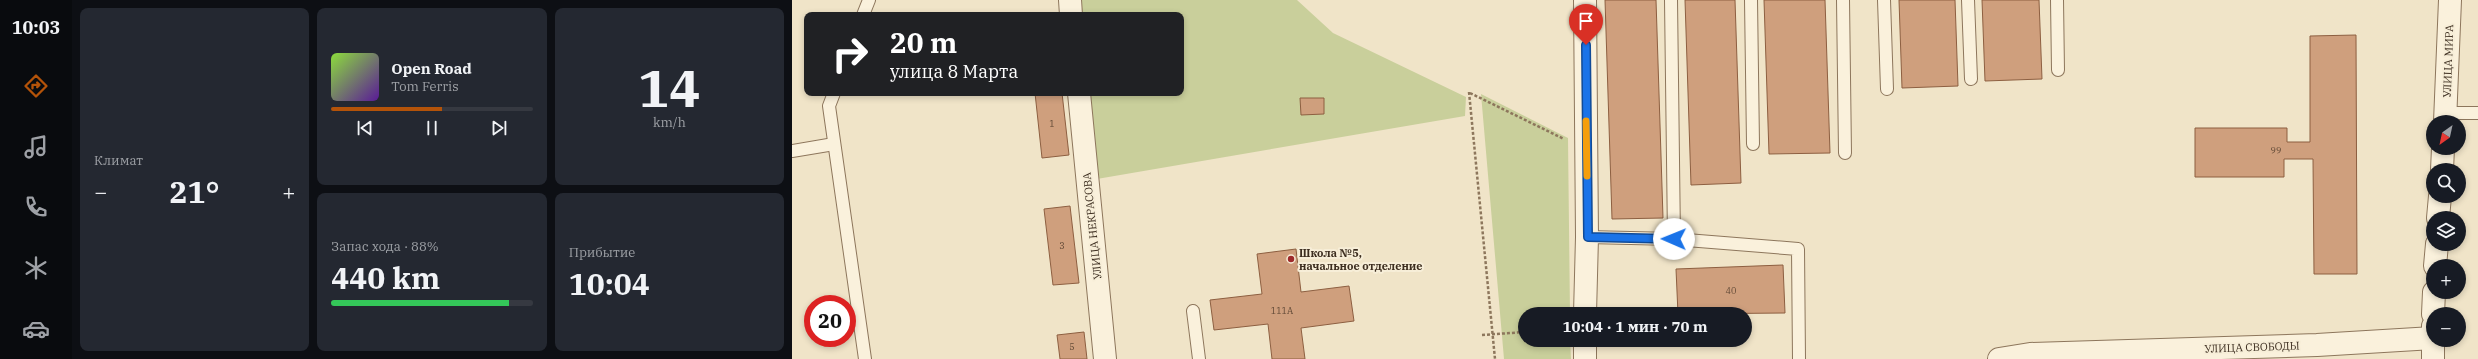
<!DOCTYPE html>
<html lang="ru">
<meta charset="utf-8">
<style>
body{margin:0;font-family:"IBM Plex Serif",serif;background:#242831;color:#f1f3f6;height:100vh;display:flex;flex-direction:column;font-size:15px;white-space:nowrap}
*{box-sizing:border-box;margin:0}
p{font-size:13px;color:#9ea1a6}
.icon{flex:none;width:22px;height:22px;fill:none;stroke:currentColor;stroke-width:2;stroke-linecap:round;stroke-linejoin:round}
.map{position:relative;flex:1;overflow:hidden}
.sheet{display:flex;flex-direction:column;gap:8px;padding:8px;background:#0d0f14;width:720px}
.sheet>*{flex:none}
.banner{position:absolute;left:12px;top:12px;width:380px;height:84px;border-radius:8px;box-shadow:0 2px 6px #0003;background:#202124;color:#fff;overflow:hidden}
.needle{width:26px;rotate:213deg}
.fabs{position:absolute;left:1634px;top:115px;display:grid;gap:8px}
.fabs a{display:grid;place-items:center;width:40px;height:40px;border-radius:50%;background:#171b24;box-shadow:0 2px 6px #0003;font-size:20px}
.speed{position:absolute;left:12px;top:295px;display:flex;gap:8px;font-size:20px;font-weight:700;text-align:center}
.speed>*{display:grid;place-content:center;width:52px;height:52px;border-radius:50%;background:#171b24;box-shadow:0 2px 6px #0003;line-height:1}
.speed .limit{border:6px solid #d22;background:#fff;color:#111}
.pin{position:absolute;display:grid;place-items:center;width:34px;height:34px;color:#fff;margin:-41px -17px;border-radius:50% 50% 50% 0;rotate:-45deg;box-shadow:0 0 4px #0007}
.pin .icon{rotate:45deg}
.me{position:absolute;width:44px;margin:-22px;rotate:271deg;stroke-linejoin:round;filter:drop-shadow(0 0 3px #0008)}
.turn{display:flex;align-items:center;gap:14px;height:84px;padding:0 20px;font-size:18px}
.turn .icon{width:52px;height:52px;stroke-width:2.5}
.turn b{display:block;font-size:28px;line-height:34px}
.big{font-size:30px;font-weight:700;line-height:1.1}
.sheet .tile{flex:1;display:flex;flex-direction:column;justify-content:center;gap:6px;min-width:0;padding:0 14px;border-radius:8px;background:#242831}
.sheet .dial{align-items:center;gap:0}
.dial b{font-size:52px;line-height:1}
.song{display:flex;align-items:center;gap:12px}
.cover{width:48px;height:48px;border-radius:6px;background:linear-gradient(135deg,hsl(90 70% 55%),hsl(270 70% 35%))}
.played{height:4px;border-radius:2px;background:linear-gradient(90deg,#b45309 55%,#363941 55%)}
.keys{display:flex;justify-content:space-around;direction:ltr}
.heat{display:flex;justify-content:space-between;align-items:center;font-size:22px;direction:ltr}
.charge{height:6px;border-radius:3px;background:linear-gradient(90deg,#34c759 88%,#363941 0)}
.sheet .tiles{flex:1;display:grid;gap:8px;grid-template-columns:repeat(3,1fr)}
.tile:first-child{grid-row:span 2}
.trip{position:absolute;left:726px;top:307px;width:234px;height:40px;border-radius:20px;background:#171b24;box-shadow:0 2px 6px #0003;font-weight:700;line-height:40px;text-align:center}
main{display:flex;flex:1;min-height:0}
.dock{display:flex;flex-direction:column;width:72px;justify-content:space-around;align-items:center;background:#090b0e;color:#9ea1a6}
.dock .icon{width:28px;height:28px}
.dock .active{color:#b45309}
.dock b{font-size:18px;color:#f1f3f6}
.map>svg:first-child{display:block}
.green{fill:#c9cf9b}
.building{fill:#cf9f7d;stroke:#8d5f41}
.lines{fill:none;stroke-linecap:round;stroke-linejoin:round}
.lane-casing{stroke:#8d765c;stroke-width:14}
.street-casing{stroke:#8d765c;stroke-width:24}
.path{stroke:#8d765c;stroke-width:2.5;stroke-dasharray:3 2;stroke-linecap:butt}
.lane{stroke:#faf1dc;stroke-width:12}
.street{stroke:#faf1dc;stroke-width:22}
.route-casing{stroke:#114b97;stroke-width:10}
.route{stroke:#1a73e8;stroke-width:7}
.slow{stroke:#f59e0b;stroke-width:7}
.poi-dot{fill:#9e2a2b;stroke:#f7eed8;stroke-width:1.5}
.labels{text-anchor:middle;stroke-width:4;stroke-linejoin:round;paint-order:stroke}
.number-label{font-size:9px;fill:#624a37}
.street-label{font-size:11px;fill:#3d2e20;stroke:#f7eed8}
.poi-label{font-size:11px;font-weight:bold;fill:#3d2e20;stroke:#f7eed8;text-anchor:start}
</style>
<main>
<nav class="dock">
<b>10:03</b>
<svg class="icon active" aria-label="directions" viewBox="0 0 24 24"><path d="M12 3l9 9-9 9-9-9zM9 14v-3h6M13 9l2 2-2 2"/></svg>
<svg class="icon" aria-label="music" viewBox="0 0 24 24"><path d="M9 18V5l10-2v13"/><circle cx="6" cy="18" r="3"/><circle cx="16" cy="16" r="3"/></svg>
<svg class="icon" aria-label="phone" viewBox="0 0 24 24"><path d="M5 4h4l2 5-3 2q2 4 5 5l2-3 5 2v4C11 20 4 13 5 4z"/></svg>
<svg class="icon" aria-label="climate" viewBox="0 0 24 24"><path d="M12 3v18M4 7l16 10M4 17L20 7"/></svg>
<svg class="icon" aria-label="car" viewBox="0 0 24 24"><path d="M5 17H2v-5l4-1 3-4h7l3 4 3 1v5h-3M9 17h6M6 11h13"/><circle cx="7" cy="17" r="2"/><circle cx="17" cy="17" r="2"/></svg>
</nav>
<section class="sheet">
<div class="tiles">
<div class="tile"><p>Климат</p>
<div class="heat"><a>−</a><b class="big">21°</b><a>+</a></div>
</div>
<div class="tile">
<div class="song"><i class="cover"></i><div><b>Open Road</b><p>Tom Ferris</p></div></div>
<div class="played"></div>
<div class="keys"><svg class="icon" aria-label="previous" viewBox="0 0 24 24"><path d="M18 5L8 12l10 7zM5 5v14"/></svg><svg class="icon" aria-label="pause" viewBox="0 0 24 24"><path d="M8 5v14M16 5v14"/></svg><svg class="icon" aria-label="next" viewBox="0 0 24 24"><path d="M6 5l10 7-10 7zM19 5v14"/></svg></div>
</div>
<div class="tile dial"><b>14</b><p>km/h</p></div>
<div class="tile"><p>Запас хода · 88%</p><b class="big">440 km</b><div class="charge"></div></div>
<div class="tile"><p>Прибытие</p><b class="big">10:04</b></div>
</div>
</section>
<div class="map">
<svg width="1686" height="359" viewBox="0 0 1686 359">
<rect width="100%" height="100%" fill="#f0e4c8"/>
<g class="green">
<polygon points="289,0 505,0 541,33 674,97 673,116 299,180 294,93 389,93 389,15 290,15"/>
<polygon points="689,94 776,138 778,314 733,314 733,340 778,340 779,359 712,359"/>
</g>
<g class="building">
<polygon points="813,0 864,0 871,218 820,219"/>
<polygon points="893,0 943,0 949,183 899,185"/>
<polygon points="972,0 1033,0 1038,153 977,154"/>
<polygon points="1107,0 1163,0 1166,86 1110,88"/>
<polygon points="1190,0 1247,0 1250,79 1193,81"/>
<polygon points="1564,35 1565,274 1522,274 1521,159 1492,159 1492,177 1403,177 1403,128 1495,128 1495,142 1518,142 1518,36"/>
<polygon points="243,93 270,93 277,155 250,158"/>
<polygon points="508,98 532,98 532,114 509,115"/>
<polygon points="278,206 287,283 261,285 252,209"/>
<polygon points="504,249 509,292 557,286 562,321 509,328 513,359 480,359 476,324 422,330 418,300 470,294 465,254"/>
<polygon points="991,265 993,313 886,314 884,269"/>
<polygon points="292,332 295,359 268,359 265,335"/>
</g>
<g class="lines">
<defs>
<g id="lane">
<polyline points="879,0 882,239"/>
<polyline points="959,0 961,144"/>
<polyline points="1051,0 1053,153"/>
<polyline points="1092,0 1095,89"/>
<polyline points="1176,0 1179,79"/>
<polyline points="1265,0 1266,70"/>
<polyline points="71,15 77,0"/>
<polyline points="42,93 37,106 73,359"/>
<polyline points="1654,113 1686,113"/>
<polyline points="0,151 42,144"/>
<polyline points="795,237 882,239 1006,249 1007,359"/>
<polyline points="401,311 407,359"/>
</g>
<g id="street">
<polyline points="278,0 279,15"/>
<polyline points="287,93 313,359"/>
<polyline points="1653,122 1658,0"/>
<polyline points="1650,170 1651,148"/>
<polyline points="1646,218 1648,196"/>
<polyline points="1643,266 1645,244"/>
<polyline points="793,314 795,237 793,0"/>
<polyline points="1641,314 1642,292"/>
<polyline points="793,340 793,359"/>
<polyline points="1207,359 1238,354 1525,345 1641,338"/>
<polyline points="1641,359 1641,326"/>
</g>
</defs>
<use href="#lane" class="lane-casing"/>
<use href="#street" class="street-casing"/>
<g class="path">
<polyline points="677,92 703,359"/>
<polyline points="678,93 772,139"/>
<polyline points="690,335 733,332"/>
</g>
<use href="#lane" class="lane"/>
<use href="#street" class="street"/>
</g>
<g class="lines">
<defs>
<polyline id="route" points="794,45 796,237 882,239"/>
</defs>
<use href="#route" class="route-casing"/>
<use href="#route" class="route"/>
<polyline class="slow" points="794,121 795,176"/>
</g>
<circle class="poi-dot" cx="499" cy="259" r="4"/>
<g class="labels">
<g class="number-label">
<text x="260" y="127">1</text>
<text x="1484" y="154">99</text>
<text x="270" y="249">3</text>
<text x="939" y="294">40</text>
<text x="490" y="314">111А</text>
<text x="280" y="350">5</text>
</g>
<g class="street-label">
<text transform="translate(1656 61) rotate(-88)" y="4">УЛИЦА МИРА</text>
<text transform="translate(300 226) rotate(-96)" y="4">УЛИЦА НЕКРАСОВА</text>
<text transform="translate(1460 347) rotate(-2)" y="4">УЛИЦА СВОБОДЫ</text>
</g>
<g class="poi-label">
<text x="507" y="257">Школа №5,<tspan x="507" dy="13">начальное отделение</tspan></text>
</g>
</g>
</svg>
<div class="fabs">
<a><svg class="needle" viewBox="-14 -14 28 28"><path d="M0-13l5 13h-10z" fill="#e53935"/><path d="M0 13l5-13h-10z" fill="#9ea1a6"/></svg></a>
<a><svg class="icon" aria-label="search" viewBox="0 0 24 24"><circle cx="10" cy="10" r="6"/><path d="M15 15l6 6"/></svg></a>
<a><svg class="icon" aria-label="layers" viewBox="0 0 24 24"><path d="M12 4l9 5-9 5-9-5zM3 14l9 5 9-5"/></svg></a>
<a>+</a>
<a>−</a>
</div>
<div class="speed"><div class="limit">20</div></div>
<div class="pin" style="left:794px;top:45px;background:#d93025"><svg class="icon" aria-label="arrive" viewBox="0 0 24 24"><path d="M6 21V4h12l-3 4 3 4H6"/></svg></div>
<svg class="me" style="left:882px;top:239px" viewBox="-20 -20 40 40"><circle r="19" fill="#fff"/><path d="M0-13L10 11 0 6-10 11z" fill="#1a73e8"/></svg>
<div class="trip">10:04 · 1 мин · 70 m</div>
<div class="banner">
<div class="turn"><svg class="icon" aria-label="right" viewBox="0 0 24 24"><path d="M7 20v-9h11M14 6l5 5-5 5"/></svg><div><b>20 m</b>улица 8 Марта</div></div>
</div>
</div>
</main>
